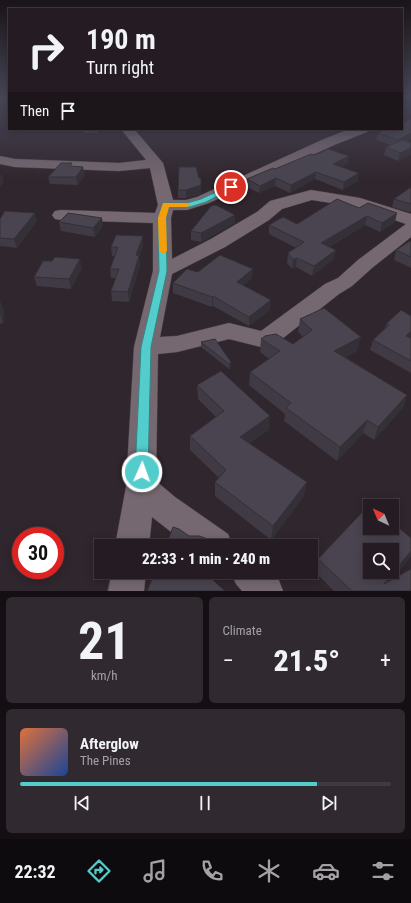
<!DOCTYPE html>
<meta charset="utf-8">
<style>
body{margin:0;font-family:"Roboto Condensed",sans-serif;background:#30292f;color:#f1f3f6;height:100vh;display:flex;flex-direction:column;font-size:15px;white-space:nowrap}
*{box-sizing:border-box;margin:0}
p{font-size:13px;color:#a3a1a5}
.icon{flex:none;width:22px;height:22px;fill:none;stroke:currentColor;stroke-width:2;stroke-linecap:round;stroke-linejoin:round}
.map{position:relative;height:591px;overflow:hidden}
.sheet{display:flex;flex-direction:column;gap:6px;padding:6px;background:#140f13;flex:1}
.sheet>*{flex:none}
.banner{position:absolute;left:8px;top:8px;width:395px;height:122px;border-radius:0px;box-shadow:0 2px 10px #0003,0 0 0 1px #413a40;background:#241c22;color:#f1f3f6;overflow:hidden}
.needle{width:26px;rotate:316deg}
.tools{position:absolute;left:363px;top:499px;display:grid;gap:8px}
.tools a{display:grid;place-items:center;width:36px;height:36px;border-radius:0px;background:#241c22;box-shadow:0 2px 10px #0003,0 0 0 1px #413a40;font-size:20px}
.speed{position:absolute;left:12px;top:527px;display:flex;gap:8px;font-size:20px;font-weight:700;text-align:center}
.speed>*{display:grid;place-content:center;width:52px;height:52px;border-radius:50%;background:#241c22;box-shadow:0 2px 10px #0003,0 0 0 1px #413a40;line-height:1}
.speed .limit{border:6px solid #d22;background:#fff;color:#111}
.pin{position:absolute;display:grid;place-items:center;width:34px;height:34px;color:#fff;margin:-17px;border:2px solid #fff;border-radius:50%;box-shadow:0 1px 4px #0007}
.me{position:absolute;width:44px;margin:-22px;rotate:2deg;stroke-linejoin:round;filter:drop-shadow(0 0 3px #0008)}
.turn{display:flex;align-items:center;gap:14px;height:84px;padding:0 12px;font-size:18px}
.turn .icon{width:52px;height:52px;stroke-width:2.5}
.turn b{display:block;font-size:28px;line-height:34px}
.then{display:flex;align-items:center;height:38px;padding:0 12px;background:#0003;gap:8px;font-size:15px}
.big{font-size:30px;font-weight:800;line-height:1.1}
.sheet .tile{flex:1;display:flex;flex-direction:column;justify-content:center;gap:6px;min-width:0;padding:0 14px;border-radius:6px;background:#30292f}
.sheet .dial{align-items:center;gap:0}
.dial b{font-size:52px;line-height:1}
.song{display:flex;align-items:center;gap:12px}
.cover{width:48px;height:48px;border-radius:6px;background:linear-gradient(135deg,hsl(20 70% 55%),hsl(220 70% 35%))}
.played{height:4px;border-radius:2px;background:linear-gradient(90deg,#52cdcc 80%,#413a40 80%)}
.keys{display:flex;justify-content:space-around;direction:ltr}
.heat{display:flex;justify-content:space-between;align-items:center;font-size:22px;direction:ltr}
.sheet .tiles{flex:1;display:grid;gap:6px;grid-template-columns:1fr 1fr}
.tile:last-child{grid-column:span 2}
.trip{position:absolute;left:94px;top:539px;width:224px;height:40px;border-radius:0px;background:#241c22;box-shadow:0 2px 10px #0003,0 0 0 1px #413a40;font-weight:800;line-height:40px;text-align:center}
.tabs{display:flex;height:64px;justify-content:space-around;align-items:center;background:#0e0b0e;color:#a3a1a5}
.tabs .icon{width:28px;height:28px}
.tabs .on{color:#52cdcc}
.tabs b{font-size:18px;color:#f1f3f6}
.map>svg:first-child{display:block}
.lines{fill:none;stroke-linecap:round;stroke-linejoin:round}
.minor-casing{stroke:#4b4248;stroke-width:1}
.minor{fill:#756871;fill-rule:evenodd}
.wall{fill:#3f3a44}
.shaded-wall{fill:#333037}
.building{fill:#49444f;stroke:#333037;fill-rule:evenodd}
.route{fill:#52cdcc;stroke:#358585}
.slow{fill:#f59e0b}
</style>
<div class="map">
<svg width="411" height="591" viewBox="0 0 411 591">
<rect width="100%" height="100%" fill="#30262d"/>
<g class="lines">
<defs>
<g id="minor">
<path d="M121,129H134L163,163L173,200H186L197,197L324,139L350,129H368L367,132L334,145L209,203L187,210H173L171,218L172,259L211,239L257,212L270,201L311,190L360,198L411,214V237L372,268L352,286L339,294L273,346L265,348L229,339L177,352L158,354L156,481L175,497L228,534L233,546H189L152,517L149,546H115L126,487L134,347L153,271V223L61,220L55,219L52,215L55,211L61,210L155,213L158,205L150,168L119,171L15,167L0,164V156L15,159L119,163L146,160ZM312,200L357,207L406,224L358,260L338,278L325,284L261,331L229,323L177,336L160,337L172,274L225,247L269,220L282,209Z"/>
<polygon points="112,572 146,572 144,591 108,591"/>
<polygon points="231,572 272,572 278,578 283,591 242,591 236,584"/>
</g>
</defs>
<use href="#minor" class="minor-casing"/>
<use href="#minor" class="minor"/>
</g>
<g class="wall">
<polygon points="83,129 98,129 98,133 84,133"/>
<polygon points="378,133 406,142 398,161 384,155 386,147 391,145 376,140"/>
<polygon points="315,155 348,163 341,167 358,181 343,190 315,179 290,193 275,186 259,193 247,187 247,179"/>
<polygon points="72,167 85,175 78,185 50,184 48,177"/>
<polygon points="179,167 201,194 186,198 178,198 178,190"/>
<polygon points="411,187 411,211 409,212 392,207 394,199"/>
<polygon points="359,208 395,222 380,232 365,225 329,247 334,259 312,276 296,267 292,269 287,263 288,253 296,248 269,234 269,225 297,224"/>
<polygon points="235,215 235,223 201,242 191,240 191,231"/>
<polygon points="0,219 37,221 17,248 0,246"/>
<polygon points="59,222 103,226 95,237 61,231"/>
<polygon points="411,242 411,268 394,260 396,250"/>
<polygon points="143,245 139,256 140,265 129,302 112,301 111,291 116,278 111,278 110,269 115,256 112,256 111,247"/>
<polygon points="82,268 71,289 37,286 34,277"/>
<polygon points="198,272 252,278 243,286 270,310 249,326 213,306 212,307 173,293 173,283"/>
<polygon points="0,301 4,313 3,324 0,323"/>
<polygon points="411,316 411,373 370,350 373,340 385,328 387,323"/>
<polygon points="300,319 357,351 345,357 407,395 403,408 374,440 363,433 337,461 284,421 285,414 249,385 250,372 269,359 260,352 261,339 293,344 303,337 298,332"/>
<polygon points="201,342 231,362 231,368 229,369 201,347"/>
<polygon points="197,385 269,430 249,443 304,496 271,540 215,496 215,482 219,478 190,450 190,436 216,417 198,399"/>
<polygon points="411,538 411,556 391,580 411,591 334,591 315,572 318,559"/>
</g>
<g class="shaded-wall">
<polygon points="411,133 411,139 396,147 398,140"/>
<polygon points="411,148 411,155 398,161 400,153"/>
<polygon points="349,156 348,163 332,172 333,164"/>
<polygon points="83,167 85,175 78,185 76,177"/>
<polygon points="316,172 315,179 290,193 291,185"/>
<polygon points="359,173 358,181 343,190 344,182"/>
<polygon points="2,174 4,182 0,187 0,176"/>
<polygon points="276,178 275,186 259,193 260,186"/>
<polygon points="201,185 201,194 186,198 186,190"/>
<polygon points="35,213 37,221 17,248 14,239"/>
<polygon points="397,213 395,222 380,232 382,223"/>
<polygon points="235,215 235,223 201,242 201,233"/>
<polygon points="367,216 365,225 320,252 321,243"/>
<polygon points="102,218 103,226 95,237 93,228"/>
<polygon points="143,236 143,245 139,256 140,265 129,302 128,292 136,255"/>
<polygon points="336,250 334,259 312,276 314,266"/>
<polygon points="297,258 296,267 292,269 293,260"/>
<polygon points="80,259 82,268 71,289 69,279"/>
<polygon points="253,269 252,278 236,292 237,282"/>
<polygon points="213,296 213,306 212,307 212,297"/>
<polygon points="271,300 270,310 249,326 249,317"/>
<polygon points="0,301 4,313 3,324 0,314"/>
<polygon points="411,331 411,338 406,336"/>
<polygon points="361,337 357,351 331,364 334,351"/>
<polygon points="231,362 231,368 229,369 229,364"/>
<polygon points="407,395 403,408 374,440 378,427"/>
<polygon points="270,416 269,430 239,451 240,437"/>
<polygon points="367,420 363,433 337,461 340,447"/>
<polygon points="307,482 304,496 271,540 273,526"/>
<polygon points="411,551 411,556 383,591 384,584"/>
</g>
<g class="building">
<polygon points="411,119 411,133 398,140 378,133 386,129 402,129 402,123"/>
<polygon points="402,140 411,143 411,148 400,153 386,147"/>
<polygon points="328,149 349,156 333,164 359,173 344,182 316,172 291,185 276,178 260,186 247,179 273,168 275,169 311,154 315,155"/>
<polygon points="61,163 72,163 70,166 83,167 76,177 48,177"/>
<polygon points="179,167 196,167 199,178 201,178 201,185 186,190 178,190"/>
<polygon points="411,187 411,204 394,199"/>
<polygon points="337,199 359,208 368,203 397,213 382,223 367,216 321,243 336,250 314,266 297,258 293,260 288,253 304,242 269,225 283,217 297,224"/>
<polygon points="216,205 235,215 201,233 191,231 211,206"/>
<polygon points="5,211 35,213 14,239 0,238 0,219"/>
<polygon points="68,213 102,218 93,228 59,222"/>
<polygon points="116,235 143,236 136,255 139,256 128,292 111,291 119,269 110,269 118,247 111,247"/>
<polygon points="410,241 411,242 411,257 396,250"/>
<polygon points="220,255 253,269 237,282 271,300 249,317 213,296 212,297 173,283 187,269 198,272"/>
<polygon points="55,257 80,259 69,279 34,277 43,261 52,261"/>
<polygon points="324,308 361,337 334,351 407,395 378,427 367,420 340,447 286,408 291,403 250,372 280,351 261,339 265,336 276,334 293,344 312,330 300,319"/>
<polygon points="401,310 411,316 411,331 406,336 411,338 411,361 373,340 389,325 387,323"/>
<polygon points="215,339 231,362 229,364 201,342"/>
<polygon points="221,371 270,416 240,437 307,482 273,526 215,482 226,470 190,436 224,411 197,385"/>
<path d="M370,504L372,506H370V528H392V522L411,538V551L384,584L411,569V591H352L318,559ZM370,550H392V572H370Z"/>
<polygon points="173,527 179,529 189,536 199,536 214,541 212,546 166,546"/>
<polygon points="155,572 204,572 225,591 147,591"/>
</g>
<linearGradient id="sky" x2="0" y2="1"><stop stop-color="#1a1519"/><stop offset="0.54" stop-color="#484757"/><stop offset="1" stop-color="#484757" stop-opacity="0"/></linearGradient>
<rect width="411" height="180" fill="url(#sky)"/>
<polygon class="route" points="229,186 235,187 206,202 190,207 169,207 166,218 167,271 151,347 148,472 146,476 142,477 137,476 135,472 141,347 159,271 158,218 163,203 187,203 201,199"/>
<polygon class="slow" points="163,203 187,203 190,205 187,207 169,207 166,218 167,251 163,254 159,251 158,218"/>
</svg>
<div class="tools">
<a><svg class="needle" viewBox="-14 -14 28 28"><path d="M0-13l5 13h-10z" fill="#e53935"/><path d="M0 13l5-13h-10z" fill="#a3a1a5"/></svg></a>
<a><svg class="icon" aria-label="search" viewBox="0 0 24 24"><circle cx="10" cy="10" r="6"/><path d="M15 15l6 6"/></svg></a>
</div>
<div class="speed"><div class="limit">30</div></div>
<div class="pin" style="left:231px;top:187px;background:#d93025"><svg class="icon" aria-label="arrive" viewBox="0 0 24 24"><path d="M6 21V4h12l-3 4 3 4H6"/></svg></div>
<svg class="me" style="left:142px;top:472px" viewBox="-20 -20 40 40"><circle r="17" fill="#52cdcc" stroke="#fff" stroke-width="3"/><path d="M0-11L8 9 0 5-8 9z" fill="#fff"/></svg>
<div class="trip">22:33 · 1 min · 240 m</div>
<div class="banner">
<div class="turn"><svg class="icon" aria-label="right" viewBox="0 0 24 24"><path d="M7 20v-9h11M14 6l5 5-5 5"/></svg><div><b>190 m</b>Turn right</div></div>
<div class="then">Then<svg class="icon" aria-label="arrive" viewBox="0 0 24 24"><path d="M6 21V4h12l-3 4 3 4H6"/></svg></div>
</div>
</div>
<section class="sheet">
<div class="tiles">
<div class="tile dial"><b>21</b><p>km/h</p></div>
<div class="tile"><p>Climate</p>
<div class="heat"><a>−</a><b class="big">21.5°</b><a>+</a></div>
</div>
<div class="tile">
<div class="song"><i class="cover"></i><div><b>Afterglow</b><p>The Pines</p></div></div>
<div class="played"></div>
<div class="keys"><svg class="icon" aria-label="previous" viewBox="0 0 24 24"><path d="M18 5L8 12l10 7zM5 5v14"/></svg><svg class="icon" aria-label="pause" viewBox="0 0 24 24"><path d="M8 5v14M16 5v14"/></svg><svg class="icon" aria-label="next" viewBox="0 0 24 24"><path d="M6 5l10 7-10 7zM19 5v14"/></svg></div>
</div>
</div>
</section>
<nav class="tabs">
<b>22:32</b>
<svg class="icon on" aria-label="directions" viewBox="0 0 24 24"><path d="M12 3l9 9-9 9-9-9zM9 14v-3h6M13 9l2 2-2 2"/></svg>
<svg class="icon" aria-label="music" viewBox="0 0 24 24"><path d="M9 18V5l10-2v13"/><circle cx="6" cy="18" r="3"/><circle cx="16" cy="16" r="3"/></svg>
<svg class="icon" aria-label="phone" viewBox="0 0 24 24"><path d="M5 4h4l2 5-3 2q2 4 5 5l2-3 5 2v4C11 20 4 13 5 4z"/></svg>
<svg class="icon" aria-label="climate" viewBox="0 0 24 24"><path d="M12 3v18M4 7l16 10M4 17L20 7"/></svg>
<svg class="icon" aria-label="car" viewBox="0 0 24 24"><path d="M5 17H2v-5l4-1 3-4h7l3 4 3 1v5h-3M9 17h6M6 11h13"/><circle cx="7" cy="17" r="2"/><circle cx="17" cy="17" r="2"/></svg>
<svg class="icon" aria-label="filters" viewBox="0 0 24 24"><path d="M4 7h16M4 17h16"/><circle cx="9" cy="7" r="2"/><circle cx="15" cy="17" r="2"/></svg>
</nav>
